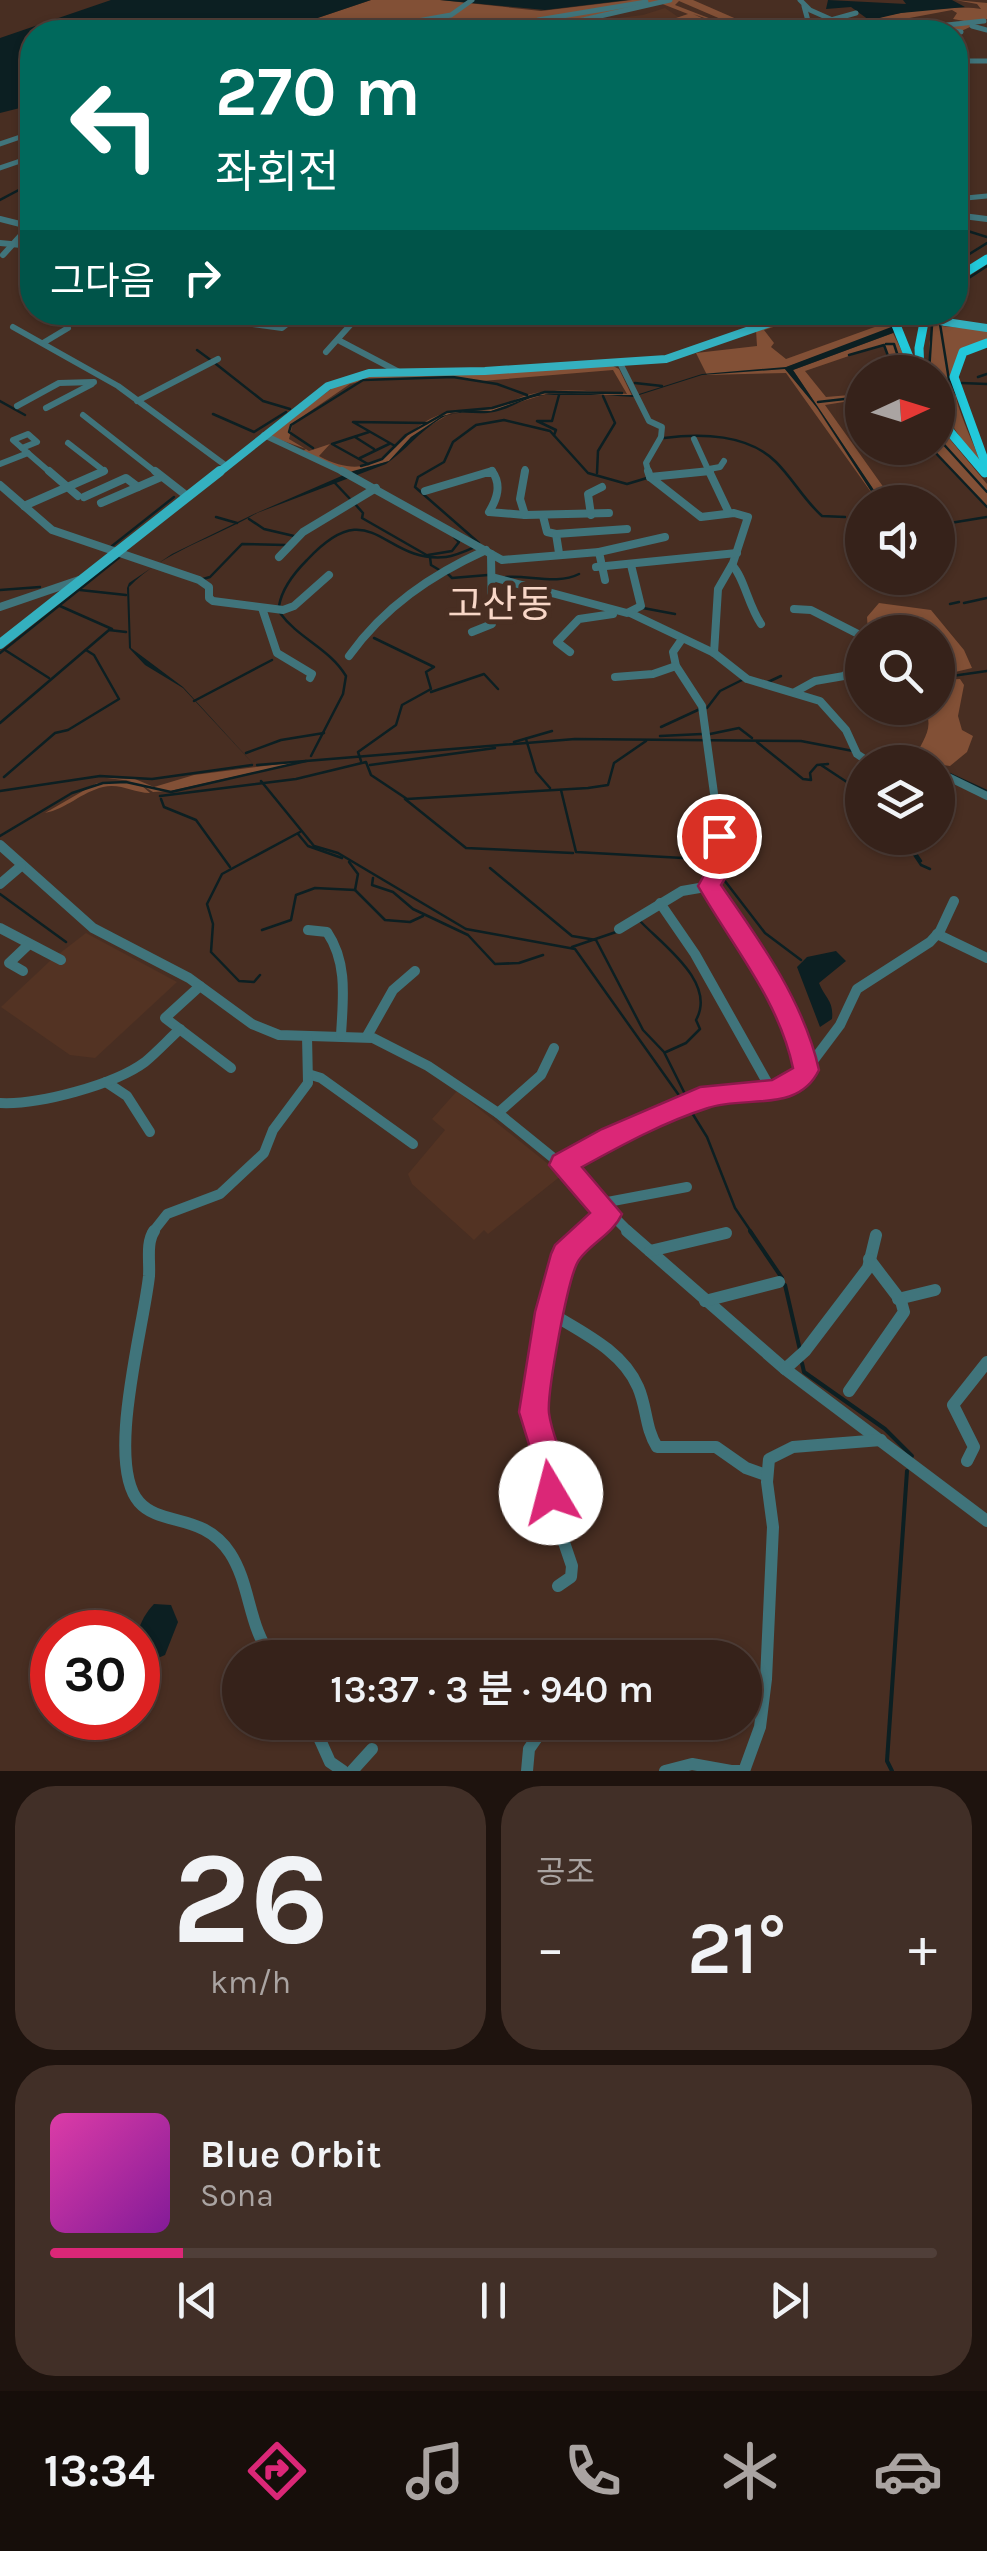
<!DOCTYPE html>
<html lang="ko">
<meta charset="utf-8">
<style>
body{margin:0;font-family:Karla,"Noto Sans KR",sans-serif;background:#412f27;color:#f1f3f6;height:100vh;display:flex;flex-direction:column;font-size:38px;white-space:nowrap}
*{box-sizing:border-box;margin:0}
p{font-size:32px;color:#aaa4a2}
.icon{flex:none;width:55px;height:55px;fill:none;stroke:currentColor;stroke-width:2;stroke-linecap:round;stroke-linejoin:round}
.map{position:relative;height:1771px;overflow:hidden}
.sheet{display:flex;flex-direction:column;gap:15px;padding:15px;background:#1e130e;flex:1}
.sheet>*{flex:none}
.guide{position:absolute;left:20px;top:20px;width:948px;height:305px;border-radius:40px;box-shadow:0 2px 8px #0004,0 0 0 2px #503f39;background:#00695c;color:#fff;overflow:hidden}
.needle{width:65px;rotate:86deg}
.controls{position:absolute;left:845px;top:355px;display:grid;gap:20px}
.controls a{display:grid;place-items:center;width:110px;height:110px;border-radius:50%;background:#36221a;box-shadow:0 2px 8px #0004,0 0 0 2px #503f39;font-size:50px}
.speed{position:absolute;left:30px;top:1610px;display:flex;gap:20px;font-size:50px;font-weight:700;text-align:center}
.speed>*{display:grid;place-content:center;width:130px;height:130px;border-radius:50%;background:#36221a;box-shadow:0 2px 8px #0004,0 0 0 2px #503f39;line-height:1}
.speed .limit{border:15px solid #d22;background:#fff;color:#111}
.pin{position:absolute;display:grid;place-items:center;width:85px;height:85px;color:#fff;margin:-42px;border:5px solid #fff;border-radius:50%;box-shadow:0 2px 10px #0007}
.me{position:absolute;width:110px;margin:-55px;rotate:352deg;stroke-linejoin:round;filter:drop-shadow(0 0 8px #0008)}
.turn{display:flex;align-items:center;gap:35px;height:210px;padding:0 30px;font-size:45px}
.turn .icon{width:130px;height:130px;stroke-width:2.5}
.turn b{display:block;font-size:70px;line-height:85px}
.then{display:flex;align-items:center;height:95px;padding:0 30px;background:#0003;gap:20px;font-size:38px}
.big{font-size:75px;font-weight:600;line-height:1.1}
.sheet .card{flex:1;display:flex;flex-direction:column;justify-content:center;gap:15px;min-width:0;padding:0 35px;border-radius:40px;background:#412f27}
.sheet .dial{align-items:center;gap:0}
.dial b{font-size:130px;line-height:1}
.song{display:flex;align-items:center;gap:30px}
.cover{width:120px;height:120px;border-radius:15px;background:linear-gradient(135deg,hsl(320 70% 55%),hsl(290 70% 35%))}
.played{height:10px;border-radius:5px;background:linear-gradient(90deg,#db2777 15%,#503f39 15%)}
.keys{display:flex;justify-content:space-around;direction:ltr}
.heat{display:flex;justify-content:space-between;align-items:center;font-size:55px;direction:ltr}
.sheet .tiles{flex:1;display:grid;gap:15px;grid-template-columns:1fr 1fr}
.card:last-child{grid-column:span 2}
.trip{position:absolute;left:222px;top:1640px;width:540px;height:100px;border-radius:50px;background:#36221a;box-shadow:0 2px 8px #0004,0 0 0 2px #503f39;font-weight:600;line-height:100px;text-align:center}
.menu{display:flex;height:160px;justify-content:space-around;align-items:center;background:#160e0a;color:#aaa4a2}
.menu .icon{width:70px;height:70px}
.menu .selected{color:#db2777}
.menu b{font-size:45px;color:#f1f3f6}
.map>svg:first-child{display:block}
.built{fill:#533323}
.green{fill:#825036;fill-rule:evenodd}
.water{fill:#0c1f22}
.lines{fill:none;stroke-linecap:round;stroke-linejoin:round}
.stream-far1{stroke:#0c1f22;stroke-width:2.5}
.stream{stroke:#0c1f22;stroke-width:4}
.minor-far4{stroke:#40747b;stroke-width:5}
.minor-far3{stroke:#40747b;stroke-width:6}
.minor-far2{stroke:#40747b;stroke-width:8}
.minor-far1{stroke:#40747b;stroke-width:10}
.minor{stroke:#40747b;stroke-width:12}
.major-far1{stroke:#34b0bf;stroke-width:8}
.major{stroke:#34b0bf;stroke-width:10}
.highway{stroke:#22c8da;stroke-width:9}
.major-bridge{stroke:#34b0bf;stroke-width:8}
.route{fill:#db2777;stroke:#8e194d;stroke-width:2.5}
.labels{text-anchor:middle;stroke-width:10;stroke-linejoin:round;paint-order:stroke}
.quarter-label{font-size:38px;fill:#f9d7c7;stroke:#482e22}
</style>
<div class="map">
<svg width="987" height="1771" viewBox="0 0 987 1771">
<rect width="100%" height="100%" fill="#482e22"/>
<g class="built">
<polygon points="665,8 700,32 459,32 511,31 643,15"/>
<polygon points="86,933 177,982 95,1058 70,1055 1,1007 51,960"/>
<polygon points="457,1091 562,1175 488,1234 484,1230 474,1240 412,1184 408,1174 445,1130 432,1119"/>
</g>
<g class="green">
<polygon points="371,0 440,0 541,11 632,0 693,0 766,32 751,32 679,1 675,5 745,32 693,14 733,32 690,32 694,31 676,18 688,14 660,3 515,31 276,32"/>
<path d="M955,0L987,3V19L955,34L915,32L921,27L949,23L942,29L964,21L953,19L957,13L952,10L888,22L897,29L912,30L906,32H814L812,31L855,30L853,27C863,26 866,24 874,20C891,11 964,5 981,9L977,4Z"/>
<path d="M936,313H939L941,326L987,330V342L961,350C940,385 969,428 981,464C957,434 938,412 938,372H929V344Z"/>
<path d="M842,315L884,321L893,328L784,368L813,402L878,502L786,373L707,375L696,353L757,346L756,330L796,316ZM831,317L883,324L786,359L771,347L774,343L764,330L798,319Z"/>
<polygon points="893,333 912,372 895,372 884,344 805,371 826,397 862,394 862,399 825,405 894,502 882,502 793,370"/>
<path d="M613,366L619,369L632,396L549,393L491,411L451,413L411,437L389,461L350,473L303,451L306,449L269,436L335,386L367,375ZM613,370L627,394C595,392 559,387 527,395C515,399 503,406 491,409C476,411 461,408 445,413C394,427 386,492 319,456L330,444L309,451L289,439L293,423L350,384L370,379L454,377L482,381Z"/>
<polygon points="938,425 987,484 987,507 931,448 938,448"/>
<polygon points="879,603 931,610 964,650 972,668 938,676 938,632 868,632 867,617"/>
<path d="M960,679L964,685L958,716L962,730L973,736L967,752L950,766L914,761C921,740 936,730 924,708H938V680Z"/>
<path d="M304,761L170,791L153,792L140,784L150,793C133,793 121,783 103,787C82,792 66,809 45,813L97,783L131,781L107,778L135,779L154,787L194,775Z"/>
</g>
<g class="water">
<polygon points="111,0 371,0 276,32 32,32 32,105 0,113 0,38"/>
<polygon points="440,0 628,0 545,10"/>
<polygon points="828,0 906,4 903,0 952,0 965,7 901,13 875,19 870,25 817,31 864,24 869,20 851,7 826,9"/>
<path d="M907,321L893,333L793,370L882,502H878L818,409L785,369L702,375L633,397C602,395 569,390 538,396C523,399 509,409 494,412C476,416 457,408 440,419C420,431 404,452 386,464L257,513C215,538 164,551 129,587L131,648L183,687L257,768L183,688L145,665L129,648L127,588L129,583L172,554L254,514L353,471L389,461L411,437L442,416L469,410L491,411L536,395H636L702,374L786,367Z"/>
<path d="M836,951L846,961L819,983C825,998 834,1001 832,1019L820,1027L797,967L807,957Z"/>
<path d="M154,1604L171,1605L178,1622L165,1655L144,1664C129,1647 139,1619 154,1604Z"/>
</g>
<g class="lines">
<g class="stream-far1">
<polyline points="0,200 32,183"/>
<polyline points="955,227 987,237"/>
<polyline points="955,263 987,243"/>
<polyline points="955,287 987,266"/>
<polyline points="940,324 949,380 956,394"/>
<polyline points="886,344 894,344 903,372"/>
<polyline points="197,350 212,361"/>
<polyline points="849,355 884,345 894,372"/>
<polyline points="216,364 263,401 290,409"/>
<polyline points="929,372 932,325"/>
<polyline points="978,377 987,374"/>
<polyline points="635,383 662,386"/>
<polyline points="961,383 987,384"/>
<polyline points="0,401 25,415"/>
<polyline points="818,402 862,397"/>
<polyline points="213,414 254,432 286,412"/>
<polyline points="554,435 556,430 537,421 552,421 559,395"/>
<polyline points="355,437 374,449"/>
<path d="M664,438C701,433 748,434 776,462C793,479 804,500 822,516L845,517"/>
<polyline points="938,438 987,492"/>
<polyline points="395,446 353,422 427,423"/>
<polyline points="313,448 289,432 291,425 363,380 453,377 497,384 527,395"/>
<polyline points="931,448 987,507"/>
<polyline points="360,458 389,444"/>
<polyline points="368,464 382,459 406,435 447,412 492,408 545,392 622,393"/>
<polyline points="361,466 368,464 332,444 369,432"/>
<polyline points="597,473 598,451 615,423 603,396"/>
<polyline points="334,482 352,501"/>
<polyline points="355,504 363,513 362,518 430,557 431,565 441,571"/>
<polyline points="216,517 237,523"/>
<polyline points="249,519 264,529 294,536"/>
<polyline points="938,525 987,517"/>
<polyline points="479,543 415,487 418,477 444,462 453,442 476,425 504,420 550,431 588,473 627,484 647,478"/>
<polyline points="112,546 174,497"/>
<polyline points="428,555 452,551 459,542 454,537"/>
<polyline points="448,574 452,578 488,575"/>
<path d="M506,577C529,575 558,585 579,574"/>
<polyline points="203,579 210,577 242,544 285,545"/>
<polyline points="0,590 40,587"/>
<polyline points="80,590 126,595"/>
<polyline points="964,603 987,598"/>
<polyline points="950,604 959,602"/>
<polyline points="60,606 112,629"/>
<path d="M279,606C282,588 294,573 307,560C372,490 382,564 446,557C455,556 466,551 475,547"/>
<polyline points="643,608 675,614"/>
<path d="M280,613C299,639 329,648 346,676L343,694L311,756"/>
<polyline points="5,650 49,678"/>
<polyline points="0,653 121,556"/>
<polyline points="938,678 987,671"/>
<polyline points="768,682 781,676"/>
<polyline points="431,692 484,674 498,689"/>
<polyline points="194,701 272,660"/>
<polyline points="707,708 720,691 742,680"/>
<polyline points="0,723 109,630 126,632"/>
<polyline points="661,727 700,709"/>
<polyline points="710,734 739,728 752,738"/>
<polyline points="660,736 702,734"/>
<polyline points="526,739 536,772 550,788"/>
<polyline points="514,742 552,731"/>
<polyline points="757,742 803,779 811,780 810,773 817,765 828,764"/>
<polyline points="246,753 281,740 324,733"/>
<polyline points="865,756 883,762"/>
<polyline points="361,761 358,752 396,725 402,705 431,689 426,672 434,667 374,638"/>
<polyline points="257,765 575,739 801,741 853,751"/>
<polyline points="370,765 495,748"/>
<polyline points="821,765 862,792"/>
<polyline points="943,771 987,791"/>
<polyline points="4,777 55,733 68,730 119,699 94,655 86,650"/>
<polyline points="261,781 314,846 338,853 466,929 575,949 683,1101"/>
<polyline points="561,790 576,852 683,858 712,867"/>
<polyline points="0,791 100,776 152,779 252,765"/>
<polyline points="160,796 296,779 366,762 371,775 407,799 588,788 608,785 614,763 646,741"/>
<polyline points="161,799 164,807 196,820 230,867"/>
<polyline points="405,799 466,848 573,853"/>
<polyline points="298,834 308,846 342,858"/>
<polyline points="0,836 72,793 103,783 126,782 171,792 306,761"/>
<polyline points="903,838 921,865 930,869"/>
<polyline points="905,838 921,861"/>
<polyline points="349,862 358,874 355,890"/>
<polyline points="490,868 572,936 596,940 643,1030 664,1052 688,1100"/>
<polyline points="718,872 765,933 801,960"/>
<polyline points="373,878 372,885 393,892 413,909 468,935 495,964 519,963 543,955"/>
<polyline points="0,894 66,942"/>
<path d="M641,922C663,945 717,983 696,1020L700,1029L686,1043L666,1052"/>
<polyline points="262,930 291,920 296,895 315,888 355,890 385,920 410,922 423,916"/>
<polyline points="572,947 616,932"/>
<polyline points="260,975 254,982 239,981 211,952 213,924 207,904 222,874 300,832"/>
<polyline points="689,1108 707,1137 735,1208 752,1233"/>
</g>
<g class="stream">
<polyline points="750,1231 782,1278"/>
<polyline points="785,1285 800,1350"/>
<polyline points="802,1363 804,1372 885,1429 912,1456"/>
<polyline points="892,1771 887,1761 907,1471"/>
</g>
<g class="minor-far4">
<polyline points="800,0 810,10 846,26"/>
<polyline points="804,6 811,32"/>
<polyline points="538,20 646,2"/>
<polyline points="831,20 856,13"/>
<polyline points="947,25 984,21"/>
<polyline points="972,26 987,30"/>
<polyline points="857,30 905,27"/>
<polyline points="356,32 451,15 472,0"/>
<polyline points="387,32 574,22 670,0"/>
<polyline points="910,32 935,28 961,32"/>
<polyline points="955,61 987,61"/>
<polyline points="0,144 32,133"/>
<polyline points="0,168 32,157"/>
<polyline points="957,209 966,198 987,196"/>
</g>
<g class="minor-far3">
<polyline points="955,212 959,207"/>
<polyline points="955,215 987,219"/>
<polyline points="0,219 32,227"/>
<polyline points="0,243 32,246"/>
<polyline points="3,255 23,233"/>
<polyline points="208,312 207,318 282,328 301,313"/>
<polyline points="303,315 375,324 416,312"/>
<polyline points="893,319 913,323 918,312"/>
<polyline points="13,327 118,386 225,465"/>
<polyline points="340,341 399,372"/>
<polyline points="43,343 68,328"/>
<polyline points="326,352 353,322"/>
<polyline points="620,363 649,421 662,427 661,437 646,463 649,474"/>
<polyline points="137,401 218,359"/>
<polyline points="17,406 59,383 94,382"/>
<polyline points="46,408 92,384"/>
<polyline points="83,415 158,474"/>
<polygon points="28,434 37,442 22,448 13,440"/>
<polyline points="264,435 347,474"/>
<polyline points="694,439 710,474"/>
<polyline points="68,443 104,471 98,474"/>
<polyline points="22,448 52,474"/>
<polyline points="0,464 28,453"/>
<polyline points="709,469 720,467 724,461"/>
<polyline points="484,474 494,474"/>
<polyline points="524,474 525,469"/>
<polyline points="685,474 710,471"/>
</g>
<g class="minor-far2">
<polyline points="49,471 78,496"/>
<polyline points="155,471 187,496"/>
<polyline points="342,471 502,560 599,552 605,580"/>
<path d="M492,471C502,485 497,499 489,512L525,515"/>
<polyline points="525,471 520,499 525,515 609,513"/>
<polyline points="648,471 650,477 701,517 734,513 748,517 733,563 718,589 714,653"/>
<polyline points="709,471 729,513"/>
<polyline points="650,477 710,471"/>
<polyline points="0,485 52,530 199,580 209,587 209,598 213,601 283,610 294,606 329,575"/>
<polyline points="425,491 492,471"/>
<polyline points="84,497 126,478 138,487"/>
<polyline points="101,503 161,477"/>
<polyline points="24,506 104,471"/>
<polyline points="591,515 588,494 602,487"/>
<polyline points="543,516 547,532 556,534 559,553"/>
<polyline points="556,534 627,529"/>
<polyline points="599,552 665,537"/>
<polyline points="279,557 303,532 376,488"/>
<path d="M732,565C744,577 748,605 761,624"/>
<polyline points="596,567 737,553"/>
<polyline points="492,577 627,613 641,606 631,565"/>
<polyline points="0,607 79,580"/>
<polyline points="262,608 277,653 312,674 310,678"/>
<polyline points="794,609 811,610 862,636"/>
<polyline points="630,613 714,653 747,679 820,701 846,730 857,754 869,762"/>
<polyline points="472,632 492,624 491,554"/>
<polyline points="682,639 673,652 676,666 702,706 716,808"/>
<polyline points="570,652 557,642 579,619 613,614"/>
<path d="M349,656C384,607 431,575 486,550"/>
<polyline points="615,677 653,674 676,666"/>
<polyline points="795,692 815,681 844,676 862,659"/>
<polyline points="938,772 987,796"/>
</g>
<g class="minor-far1">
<polyline points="0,845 93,928 189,978 252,1024 279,1035 373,1038 428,1066 498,1113 562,1165 630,1233"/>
<polyline points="0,884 21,866"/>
<polyline points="709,885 722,859 716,806"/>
<polyline points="660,903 695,954 772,1091"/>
<polyline points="0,928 61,960"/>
<path d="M619,929L682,891L711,886C753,942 791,1001 806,1070"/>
<path d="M308,930L327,932C348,963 343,999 341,1035"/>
<polyline points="937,934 987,958"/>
<polyline points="23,971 9,963 29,944"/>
<polyline points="200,986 165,1018 231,1068"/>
<polyline points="367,1036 393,990 415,971"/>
<polyline points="308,1074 321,1078 413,1144"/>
<polyline points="106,1082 127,1096 150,1132"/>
<path d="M0,1103C38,1105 114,1085 145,1062C157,1052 168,1040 180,1029"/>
<polyline points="498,1113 541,1075 554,1048"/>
<polyline points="562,1165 611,1137 709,1095 757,1093 798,1081 840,1025 857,989 930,942 940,931 954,901"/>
<polyline points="597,1204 687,1187"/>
<polyline points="152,1233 167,1214 220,1194 264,1153 273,1130 308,1083 307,1036"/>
<polyline points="587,1233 608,1214"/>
</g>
<g class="minor">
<path d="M154,1231C146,1243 150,1261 149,1276C144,1326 105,1463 139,1502C161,1527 203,1512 230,1553C251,1585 248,1628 273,1658"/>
<polyline points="627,1231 785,1369 987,1521"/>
<polyline points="650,1251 726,1233"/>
<polyline points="898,1299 935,1290"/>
<polyline points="705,1301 779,1282"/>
<path d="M549,1312C581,1332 622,1350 638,1387C647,1407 645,1428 657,1447H716L746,1468L766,1475"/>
<polyline points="785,1369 805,1351 868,1268 876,1235"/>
<polyline points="849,1391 904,1312 901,1301 869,1259"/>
<polyline points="967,1461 974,1447 953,1405 987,1362"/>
<polyline points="558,1586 571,1577 572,1566 554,1513 548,1452 534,1412 560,1268 565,1254 590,1231"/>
<polyline points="312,1722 330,1762 343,1771"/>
<polyline points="352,1771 372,1749"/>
<polyline points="527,1771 529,1749 545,1726"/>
<polyline points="665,1771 692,1764 731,1771"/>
<polyline points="731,1771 744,1771 760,1727 766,1679 773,1527 767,1482 769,1459 793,1447 881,1440"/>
</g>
<g class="major-far1">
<polyline points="946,322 987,328"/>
<polyline points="217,474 328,386 369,373 485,371 666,359 796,314"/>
</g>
<polyline class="major" points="0,644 220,471"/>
<g class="highway">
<polyline points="955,279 987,259"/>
<polyline points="892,315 915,372"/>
<polyline points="787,316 835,314 893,319"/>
<polyline points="987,343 963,352 954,377 987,468"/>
<polyline points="920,372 919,348 926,312"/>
<polyline points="938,410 951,433 985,473"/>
</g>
<polyline class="major-bridge" points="887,312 946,322"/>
</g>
<path class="route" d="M719,827L730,836L731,869L721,885C761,942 804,1002 819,1070C798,1114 745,1095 708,1108C664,1122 622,1145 582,1167L622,1214C613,1234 591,1243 579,1260C568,1275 547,1393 549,1413C553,1446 576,1470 562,1504L551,1509L540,1504L535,1493V1464L519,1412L535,1312L551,1254L555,1245L590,1213L549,1165L553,1156L602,1129L700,1087L772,1080L793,1068C778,998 732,946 698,886L708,868V836Z"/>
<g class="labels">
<g class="quarter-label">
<text x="500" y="617">고산동</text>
</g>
</g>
</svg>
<div class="controls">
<a><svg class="needle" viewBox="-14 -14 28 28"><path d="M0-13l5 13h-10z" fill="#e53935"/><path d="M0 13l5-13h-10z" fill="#aaa4a2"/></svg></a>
<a><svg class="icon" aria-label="sound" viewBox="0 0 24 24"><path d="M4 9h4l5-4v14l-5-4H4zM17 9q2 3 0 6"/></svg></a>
<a><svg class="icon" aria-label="search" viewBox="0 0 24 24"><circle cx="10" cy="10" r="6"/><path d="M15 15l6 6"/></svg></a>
<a><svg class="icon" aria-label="layers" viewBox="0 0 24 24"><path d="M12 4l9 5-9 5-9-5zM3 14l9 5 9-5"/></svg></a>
</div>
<div class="speed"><div class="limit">30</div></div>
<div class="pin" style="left:719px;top:836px;background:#d93025"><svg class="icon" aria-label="arrive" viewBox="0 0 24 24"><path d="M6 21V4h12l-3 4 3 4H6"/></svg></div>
<svg class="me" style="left:551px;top:1493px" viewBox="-20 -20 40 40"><circle r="19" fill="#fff"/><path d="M0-13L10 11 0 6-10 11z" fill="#db2777"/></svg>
<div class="trip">13:37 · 3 분 · 940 m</div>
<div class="guide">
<div class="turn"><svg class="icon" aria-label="left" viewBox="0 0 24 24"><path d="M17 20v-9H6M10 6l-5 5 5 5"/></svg><div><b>270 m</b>좌회전</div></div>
<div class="then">그다음<svg class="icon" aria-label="right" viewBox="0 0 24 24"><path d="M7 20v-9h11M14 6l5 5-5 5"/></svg></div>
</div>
</div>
<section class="sheet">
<div class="tiles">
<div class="card dial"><b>26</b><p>km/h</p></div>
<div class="card"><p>공조</p>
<div class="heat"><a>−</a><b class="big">21°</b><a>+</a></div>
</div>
<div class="card">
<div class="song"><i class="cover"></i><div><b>Blue Orbit</b><p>Sona</p></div></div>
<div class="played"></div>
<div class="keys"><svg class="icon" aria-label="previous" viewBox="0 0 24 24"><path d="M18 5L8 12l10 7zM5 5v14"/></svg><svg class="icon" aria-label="pause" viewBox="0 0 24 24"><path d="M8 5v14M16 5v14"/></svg><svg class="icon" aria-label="next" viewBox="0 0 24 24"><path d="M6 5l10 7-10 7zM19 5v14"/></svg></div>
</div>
</div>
</section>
<nav class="menu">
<b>13:34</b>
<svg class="icon selected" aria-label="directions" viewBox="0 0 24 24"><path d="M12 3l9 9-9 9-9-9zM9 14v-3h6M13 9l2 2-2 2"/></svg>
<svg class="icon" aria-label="music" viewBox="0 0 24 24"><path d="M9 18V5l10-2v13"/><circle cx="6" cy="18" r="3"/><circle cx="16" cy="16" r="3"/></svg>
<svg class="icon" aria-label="phone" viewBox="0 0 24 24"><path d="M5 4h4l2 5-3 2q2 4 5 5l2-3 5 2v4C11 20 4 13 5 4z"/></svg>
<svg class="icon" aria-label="climate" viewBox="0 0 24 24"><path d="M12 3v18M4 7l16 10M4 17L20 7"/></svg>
<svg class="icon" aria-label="car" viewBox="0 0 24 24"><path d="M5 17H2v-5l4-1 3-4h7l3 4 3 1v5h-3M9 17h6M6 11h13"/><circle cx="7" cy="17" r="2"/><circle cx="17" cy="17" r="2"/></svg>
</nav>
